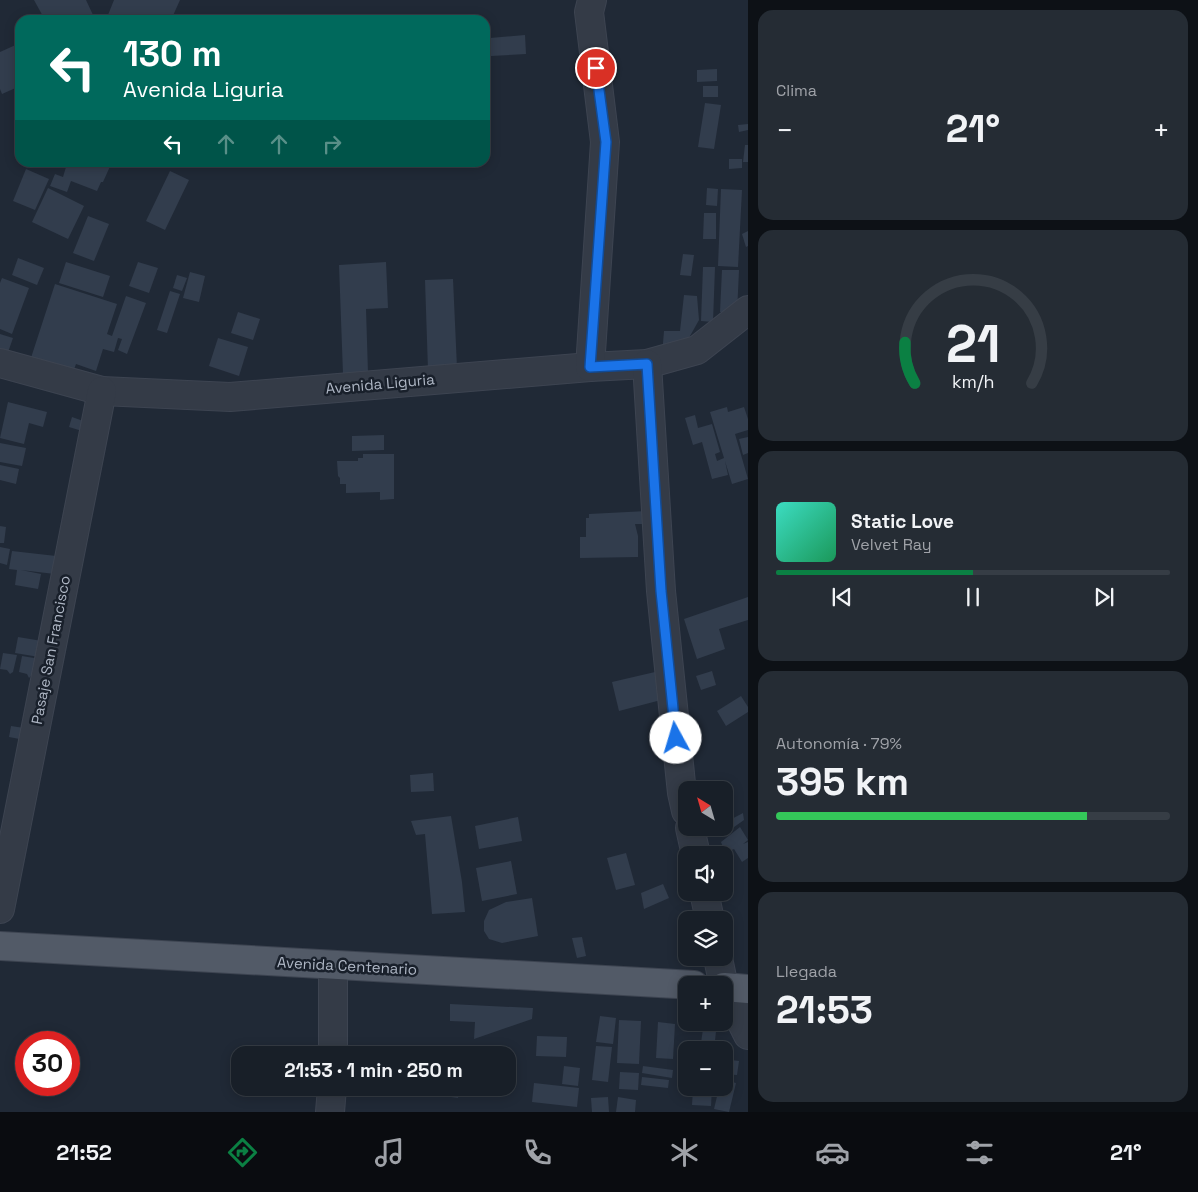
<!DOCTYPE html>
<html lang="es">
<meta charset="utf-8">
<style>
body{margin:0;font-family:"Space Grotesk",sans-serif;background:#252c34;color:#f1f3f6;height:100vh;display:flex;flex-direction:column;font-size:19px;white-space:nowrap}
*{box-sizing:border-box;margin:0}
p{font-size:16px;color:#9fa2a8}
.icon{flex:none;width:28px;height:28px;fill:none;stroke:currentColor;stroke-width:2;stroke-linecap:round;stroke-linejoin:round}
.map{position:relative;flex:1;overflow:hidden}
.sheet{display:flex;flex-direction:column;gap:10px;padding:10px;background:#0d1116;width:450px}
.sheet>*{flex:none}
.hud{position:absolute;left:15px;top:15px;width:475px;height:152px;border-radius:15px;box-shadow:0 2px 12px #0003,0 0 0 1px #363d45;background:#00695c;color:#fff;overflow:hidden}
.needle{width:32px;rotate:323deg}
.controls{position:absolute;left:678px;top:781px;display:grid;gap:10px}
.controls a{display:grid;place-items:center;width:55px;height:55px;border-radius:10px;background:#181f28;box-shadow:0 2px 12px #0003,0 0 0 1px #363d45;font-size:25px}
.speed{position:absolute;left:15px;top:1031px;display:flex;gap:10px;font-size:25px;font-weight:700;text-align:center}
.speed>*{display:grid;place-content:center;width:65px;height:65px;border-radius:50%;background:#181f28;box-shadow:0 2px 12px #0003,0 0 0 1px #363d45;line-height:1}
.speed .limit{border:8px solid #d22;background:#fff;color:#111}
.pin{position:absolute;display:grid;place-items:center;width:42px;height:42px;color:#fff;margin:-21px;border:2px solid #fff;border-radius:50%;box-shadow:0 1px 5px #0007}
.me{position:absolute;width:55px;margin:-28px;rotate:354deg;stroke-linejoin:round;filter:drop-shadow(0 0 4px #0008)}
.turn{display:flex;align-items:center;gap:18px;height:105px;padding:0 25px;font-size:22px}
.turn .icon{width:65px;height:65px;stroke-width:2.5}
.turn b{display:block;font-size:35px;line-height:42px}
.lanes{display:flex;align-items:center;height:48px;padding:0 25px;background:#0003;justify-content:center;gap:25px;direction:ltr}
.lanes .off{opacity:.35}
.big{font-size:38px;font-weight:600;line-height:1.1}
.sheet .widget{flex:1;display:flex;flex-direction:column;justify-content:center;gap:8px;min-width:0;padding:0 18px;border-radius:15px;background:#252c34}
.sheet .dial{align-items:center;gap:0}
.dial svg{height:130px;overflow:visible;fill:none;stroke:#363d45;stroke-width:7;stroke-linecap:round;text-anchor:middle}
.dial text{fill:#f1f3f6;stroke:none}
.song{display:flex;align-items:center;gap:15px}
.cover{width:60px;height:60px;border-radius:8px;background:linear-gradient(135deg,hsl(170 70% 55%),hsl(150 70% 35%))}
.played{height:5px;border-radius:2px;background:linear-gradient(90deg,#0b8043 50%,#363d45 50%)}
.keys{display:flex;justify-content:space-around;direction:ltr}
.heat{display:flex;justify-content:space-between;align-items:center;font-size:28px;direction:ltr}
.charge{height:8px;border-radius:4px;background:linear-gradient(90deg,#34c759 79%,#363d45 0)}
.trip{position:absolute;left:231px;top:1046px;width:285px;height:50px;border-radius:15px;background:#181f28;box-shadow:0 2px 12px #0003,0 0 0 1px #363d45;font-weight:600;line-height:50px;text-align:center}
.tabs{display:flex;height:80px;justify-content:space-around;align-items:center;background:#0a0c10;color:#9fa2a8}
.tabs .icon{width:35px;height:35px}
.tabs .current{color:#0b8043}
.tabs b{font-size:22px;color:#f1f3f6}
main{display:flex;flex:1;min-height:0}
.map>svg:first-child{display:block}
.building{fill:#323d4d}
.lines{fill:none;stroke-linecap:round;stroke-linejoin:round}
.minor-casing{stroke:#3d4451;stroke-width:30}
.major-casing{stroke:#3d4451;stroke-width:30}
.minor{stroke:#343b47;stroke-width:28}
.major{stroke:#525a67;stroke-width:28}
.route-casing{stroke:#114b97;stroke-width:12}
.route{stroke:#1a73e8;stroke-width:9}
.labels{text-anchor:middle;stroke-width:5;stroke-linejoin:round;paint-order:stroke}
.street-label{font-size:15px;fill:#aeb6c4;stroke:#19202b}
</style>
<main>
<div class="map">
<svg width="748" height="1112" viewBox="0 0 748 1112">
<rect width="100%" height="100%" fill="#202936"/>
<g class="building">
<polygon points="34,0 86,0 93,15 84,20 45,20"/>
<polygon points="114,0 180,0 171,20 106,20"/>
<polygon points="525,35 526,54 491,56 490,38"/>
<polygon points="20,43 20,86 2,94 0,89 0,52"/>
<polygon points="717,69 717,81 697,82 697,70"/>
<rect x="703" y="86" width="15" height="11"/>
<polygon points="705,103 721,105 714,149 698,147"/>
<polygon points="748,124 748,130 739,132 738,125"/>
<polygon points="745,145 748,145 748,162 743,162"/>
<polygon points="729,159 742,159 742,168 729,169"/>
<polygon points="55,162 112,162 103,182 101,182 97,191 71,181 67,192 50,186 55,174 63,177 66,167"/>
<polygon points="26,169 49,179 35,210 13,201"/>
<polygon points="170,171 189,180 165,230 146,221"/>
<polygon points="48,188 84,206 68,239 32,222"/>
<polygon points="707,188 718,189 717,206 706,205"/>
<polygon points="721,189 742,190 738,267 718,266"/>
<polygon points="704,213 716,213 716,239 703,239"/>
<polygon points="88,216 109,224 94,261 73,253"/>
<polygon points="748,231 748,246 746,247 742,234"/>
<polygon points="683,254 694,255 691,276 680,275"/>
<polygon points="18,258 44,268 37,285 12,275"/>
<polygon points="66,262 110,276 103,297 59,283"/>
<polygon points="138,262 158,268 149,293 129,286"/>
<polygon points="386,262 388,308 366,309 368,373 343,374 339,265"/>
<polygon points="703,267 715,267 713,322 701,321"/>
<polygon points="722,270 739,270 737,313 720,312"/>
<polygon points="190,272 205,276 199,302 183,298"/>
<polygon points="177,275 187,278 182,291 173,288"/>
<polygon points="2,278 29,288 12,334 0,329 0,283"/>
<polygon points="453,279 457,368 428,370 425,280"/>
<polygon points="55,284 117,304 107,334 112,336 126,296 146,303 127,354 118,350 122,339 118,338 114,352 103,349 96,371 76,364 70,381 28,367"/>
<polygon points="170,291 180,294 167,333 157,330"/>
<polygon points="684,295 697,296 699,320 681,352 662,355 664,331 680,331"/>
<polygon points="238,312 260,319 253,340 231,333"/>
<polygon points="0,334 13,338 6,358 0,356"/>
<polygon points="218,338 248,347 239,376 209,366"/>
<polygon points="8,402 47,412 43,427 29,423 24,444 0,438"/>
<polygon points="727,407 728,412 744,407 748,419 748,430 735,434 748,479 732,484 725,461 728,475 712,479 702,442 693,445 685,418 695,415 698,428 712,424 720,452 715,454 717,461 724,458 710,412"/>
<polygon points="72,417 86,422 82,431 69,427"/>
<polygon points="384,435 384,450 352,451 352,436"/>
<polygon points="748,437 748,453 743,455 739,439"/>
<polygon points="0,443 26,448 22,466 0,462"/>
<polygon points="363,454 394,454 394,499 380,500 380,492 346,493 346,484 340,484 340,478 338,476 337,461 358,461 358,458 363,458"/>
<polygon points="0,465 19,469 16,484 0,480"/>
<polygon points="647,511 647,524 635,524 638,536 638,557 580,558 580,537 586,537 586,518 589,518 589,514"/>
<polygon points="0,526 6,527 4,543 0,543"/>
<polygon points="0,547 10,549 7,565 0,563"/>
<polygon points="12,551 65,557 63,575 21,570 41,574 38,589 15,585 17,570 9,569"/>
<polygon points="748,597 748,620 719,629 725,649 697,659 684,619"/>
<polygon points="18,637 42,641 39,657 15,653"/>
<polygon points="3,653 17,655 13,672 10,674 7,670 0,669"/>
<polygon points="22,656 46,660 29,678 27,674 19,672"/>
<polygon points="712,671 716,685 701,690 696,676"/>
<polygon points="655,672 661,700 619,711 612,682"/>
<polygon points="741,696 748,707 748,712 726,726 717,711"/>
<polygon points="11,726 31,729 30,741 9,737"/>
<polygon points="433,773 434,791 411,792 410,775"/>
<polygon points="743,813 744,820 720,837 717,828 724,828 724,823"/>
<polygon points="451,816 462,882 465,912 432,914 425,834 416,835 411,821"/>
<polygon points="518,817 522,841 479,849 475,826"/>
<polygon points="740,827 748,840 743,844 748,842 748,858 742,862 734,849 725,853 721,842"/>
<polygon points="626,853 635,885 616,890 607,858"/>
<polygon points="511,861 517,894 482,901 476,868"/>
<polygon points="663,884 669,898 644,909 641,893"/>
<polygon points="532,898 538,936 502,943 489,939 484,931 484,921 489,910 506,902"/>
<polygon points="582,937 586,956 577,958 572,938"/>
<polygon points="450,1004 533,1008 532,1019 474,1039 475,1022 450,1021"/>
<polygon points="600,1016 616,1018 613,1044 596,1042"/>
<polygon points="619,1020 641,1021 639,1064 617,1063"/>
<polygon points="658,1022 675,1024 673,1059 656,1058"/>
<polygon points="704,1022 717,1022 714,1050 700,1050"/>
<polygon points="537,1036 567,1037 566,1057 536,1056"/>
<polygon points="596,1046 612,1047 608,1082 592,1080"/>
<polygon points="724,1059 739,1061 737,1075 724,1074"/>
<polygon points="564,1066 580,1068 578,1086 562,1084"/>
<polygon points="643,1066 673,1070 672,1078 642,1073"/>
<polygon points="620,1072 639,1073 638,1090 619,1089"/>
<polygon points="642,1077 669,1080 668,1088 641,1085"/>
<polygon points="724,1080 736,1083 729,1112 714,1109 719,1088 724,1088"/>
<polygon points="534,1083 579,1088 577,1107 532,1102"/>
<polygon points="445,1088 459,1088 458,1098 444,1096"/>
<rect x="462" y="1088" width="14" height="4"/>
<polygon points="693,1088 712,1088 711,1106 692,1105"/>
<polygon points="608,1097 609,1112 592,1112 591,1098"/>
<polygon points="618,1097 636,1100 635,1112 616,1112"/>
</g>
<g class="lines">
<defs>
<g id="minor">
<polyline points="0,363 102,391 230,397 590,367 647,364 697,350 748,310"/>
<polyline points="647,364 661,591 682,793 686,811"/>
<polyline points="590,367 605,142 589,12 592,0"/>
<polyline points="690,828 696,855"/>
<polyline points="704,892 710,920"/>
<polyline points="0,909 102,391"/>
<polyline points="718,958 724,987 748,1035"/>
<polyline points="333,1055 333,966"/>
<polyline points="330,1112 332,1088"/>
</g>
<g id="major">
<polyline points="0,946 694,985"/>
<polyline points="724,987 748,989"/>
</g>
</defs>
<use href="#minor" class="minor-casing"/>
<use href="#major" class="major-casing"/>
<use href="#minor" class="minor"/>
<use href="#major" class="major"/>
</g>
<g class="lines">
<defs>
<polyline id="route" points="596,68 606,142 590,367 647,364 661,591 676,738"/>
</defs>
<use href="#route" class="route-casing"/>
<use href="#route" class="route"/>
</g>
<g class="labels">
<g class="street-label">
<text transform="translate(380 384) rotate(-5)" y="5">Avenida Liguria</text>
<text transform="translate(51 650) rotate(-79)" y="5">Pasaje San Francisco</text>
<text transform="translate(347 966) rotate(3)" y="5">Avenida Centenario</text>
</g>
</g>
</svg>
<div class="controls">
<a><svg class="needle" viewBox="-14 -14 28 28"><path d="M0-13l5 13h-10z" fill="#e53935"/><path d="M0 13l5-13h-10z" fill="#9fa2a8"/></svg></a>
<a><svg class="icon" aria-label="sound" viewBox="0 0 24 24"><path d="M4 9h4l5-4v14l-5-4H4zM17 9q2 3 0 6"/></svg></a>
<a><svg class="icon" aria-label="layers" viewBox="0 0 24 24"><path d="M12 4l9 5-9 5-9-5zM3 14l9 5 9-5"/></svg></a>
<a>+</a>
<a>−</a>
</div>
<div class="speed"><div class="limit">30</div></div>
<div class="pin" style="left:596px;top:68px;background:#d93025"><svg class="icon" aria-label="arrive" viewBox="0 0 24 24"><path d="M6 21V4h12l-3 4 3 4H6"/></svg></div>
<svg class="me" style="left:676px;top:738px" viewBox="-20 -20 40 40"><circle r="19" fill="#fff"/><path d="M0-13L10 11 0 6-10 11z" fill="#1a73e8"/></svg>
<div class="trip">21:53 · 1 min · 250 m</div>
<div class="hud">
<div class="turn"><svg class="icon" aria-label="left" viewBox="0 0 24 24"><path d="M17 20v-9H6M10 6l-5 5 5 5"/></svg><div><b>130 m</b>Avenida Liguria</div></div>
<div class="lanes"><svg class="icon" aria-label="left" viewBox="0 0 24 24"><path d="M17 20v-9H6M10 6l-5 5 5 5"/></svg><svg class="icon off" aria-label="ahead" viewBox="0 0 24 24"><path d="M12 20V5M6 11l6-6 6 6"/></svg><svg class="icon off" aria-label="ahead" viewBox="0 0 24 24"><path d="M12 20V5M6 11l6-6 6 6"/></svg><svg class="icon off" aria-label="right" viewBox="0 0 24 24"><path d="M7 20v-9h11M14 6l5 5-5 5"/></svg></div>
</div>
</div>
<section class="sheet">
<div class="widget"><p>Clima</p>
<div class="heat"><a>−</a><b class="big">21°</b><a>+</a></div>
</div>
<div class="widget dial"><svg viewBox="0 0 100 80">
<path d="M14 69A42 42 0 1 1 86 69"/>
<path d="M14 69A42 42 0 0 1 8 44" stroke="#0b8043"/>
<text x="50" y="56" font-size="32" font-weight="700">21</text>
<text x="50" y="72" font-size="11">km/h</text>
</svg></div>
<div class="widget">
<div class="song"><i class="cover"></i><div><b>Static Love</b><p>Velvet Ray</p></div></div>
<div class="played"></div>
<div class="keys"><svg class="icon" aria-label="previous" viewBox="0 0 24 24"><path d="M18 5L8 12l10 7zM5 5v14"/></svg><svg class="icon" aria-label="pause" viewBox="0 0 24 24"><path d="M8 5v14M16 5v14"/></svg><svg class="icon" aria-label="next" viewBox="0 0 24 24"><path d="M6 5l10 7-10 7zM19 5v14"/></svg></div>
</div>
<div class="widget"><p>Autonomía · 79%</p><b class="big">395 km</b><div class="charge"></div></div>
<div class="widget"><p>Llegada</p><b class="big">21:53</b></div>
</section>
</main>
<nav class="tabs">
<b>21:52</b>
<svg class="icon current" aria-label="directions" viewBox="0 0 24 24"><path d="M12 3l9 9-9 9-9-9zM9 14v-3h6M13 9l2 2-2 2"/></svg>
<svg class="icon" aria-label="music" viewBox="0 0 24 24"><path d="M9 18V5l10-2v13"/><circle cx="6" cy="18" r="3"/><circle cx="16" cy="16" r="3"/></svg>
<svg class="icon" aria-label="phone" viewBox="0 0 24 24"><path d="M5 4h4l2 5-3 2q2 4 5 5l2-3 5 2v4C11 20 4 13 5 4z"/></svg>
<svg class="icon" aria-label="climate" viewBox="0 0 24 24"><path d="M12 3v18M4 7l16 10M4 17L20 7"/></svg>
<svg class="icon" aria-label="car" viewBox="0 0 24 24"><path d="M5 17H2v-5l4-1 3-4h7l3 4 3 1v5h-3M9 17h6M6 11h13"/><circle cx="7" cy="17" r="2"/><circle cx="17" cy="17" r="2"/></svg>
<svg class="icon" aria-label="filters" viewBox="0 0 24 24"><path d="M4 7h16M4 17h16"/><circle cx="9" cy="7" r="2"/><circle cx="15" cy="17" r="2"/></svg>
<b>21°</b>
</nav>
